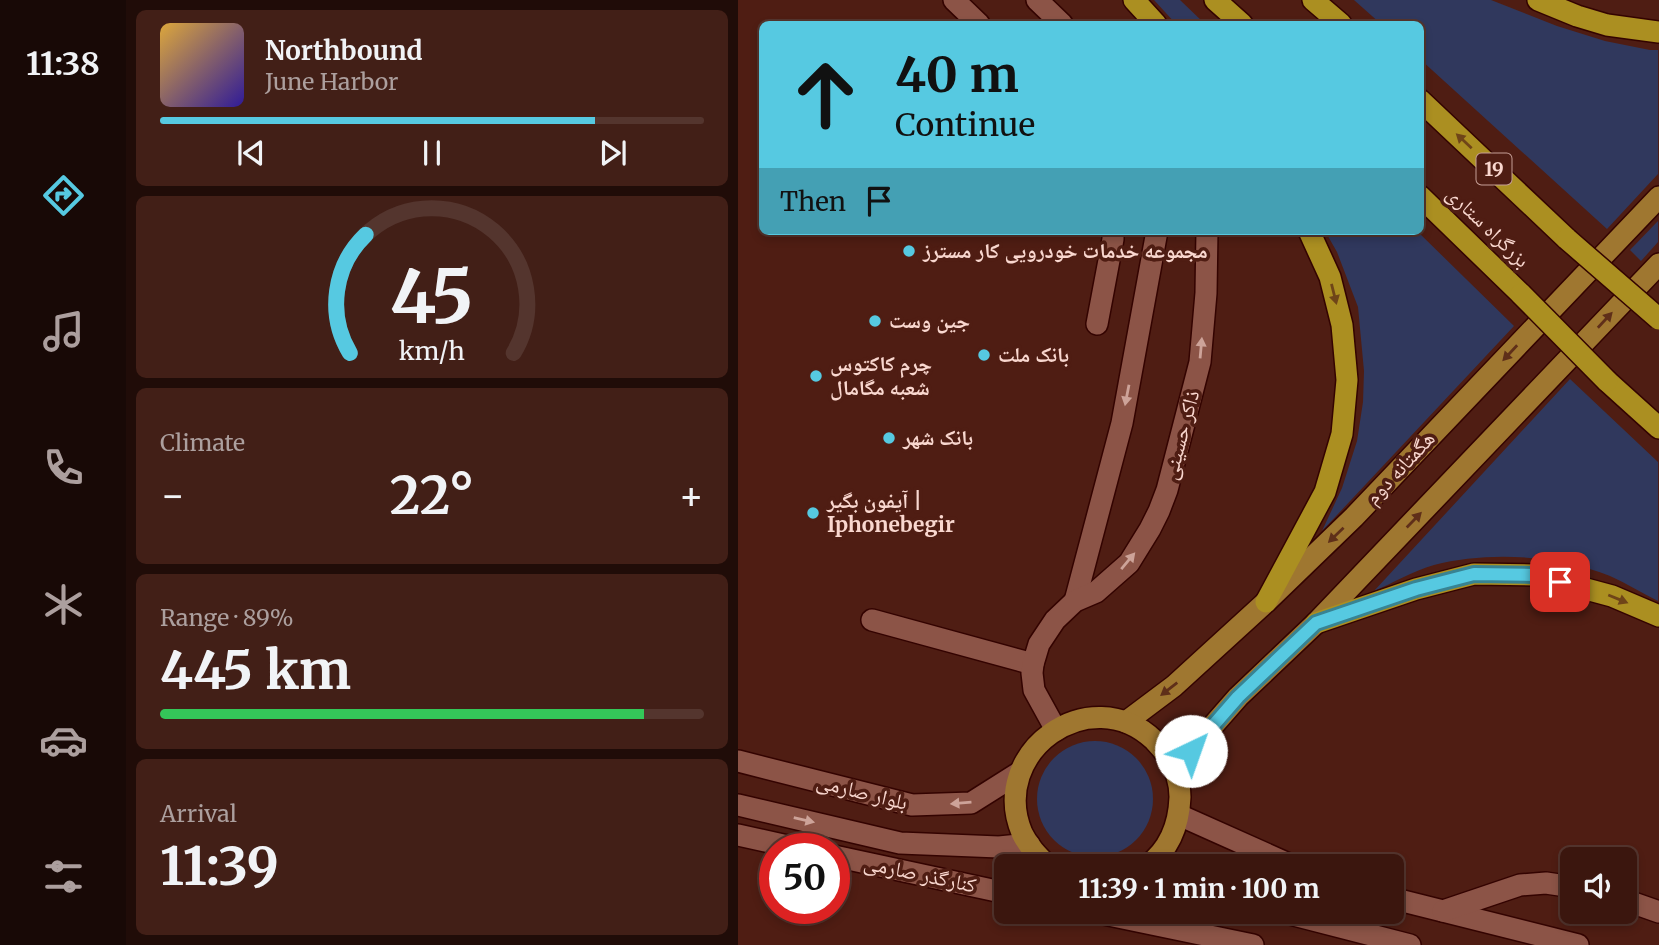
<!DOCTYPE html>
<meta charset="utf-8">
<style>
body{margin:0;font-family:Merriweather,"Noto Naskh Arabic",serif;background:#421f17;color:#f1f3f6;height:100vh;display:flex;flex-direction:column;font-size:26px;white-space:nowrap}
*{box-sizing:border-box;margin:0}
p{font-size:23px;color:#ac9f9e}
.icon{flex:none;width:38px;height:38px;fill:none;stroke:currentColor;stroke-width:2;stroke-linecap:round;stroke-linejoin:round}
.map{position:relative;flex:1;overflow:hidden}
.side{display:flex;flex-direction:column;gap:10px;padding:10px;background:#200c08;width:612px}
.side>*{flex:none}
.top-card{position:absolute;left:21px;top:21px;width:665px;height:214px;border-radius:10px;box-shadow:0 4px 10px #0003,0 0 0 2px #54352e;background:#56c9e1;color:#111;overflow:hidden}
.fabs{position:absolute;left:822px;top:847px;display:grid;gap:14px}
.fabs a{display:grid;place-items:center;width:77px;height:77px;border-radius:10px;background:#3b160e;box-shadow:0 4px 10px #0003,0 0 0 2px #54352e;font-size:35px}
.speed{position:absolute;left:21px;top:833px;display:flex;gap:14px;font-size:35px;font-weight:700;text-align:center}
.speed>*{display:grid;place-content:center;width:91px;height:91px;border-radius:50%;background:#3b160e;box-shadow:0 4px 10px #0003,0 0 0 2px #54352e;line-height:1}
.speed .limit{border:10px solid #d22;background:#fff;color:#111}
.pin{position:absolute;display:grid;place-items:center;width:60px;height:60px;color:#fff;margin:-30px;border-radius:14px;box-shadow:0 4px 10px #0006}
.me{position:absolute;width:77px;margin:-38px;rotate:42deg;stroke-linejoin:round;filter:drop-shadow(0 0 5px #0008)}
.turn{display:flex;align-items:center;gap:24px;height:147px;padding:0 21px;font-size:32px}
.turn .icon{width:91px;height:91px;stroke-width:2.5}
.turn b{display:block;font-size:49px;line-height:60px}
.then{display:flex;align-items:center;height:66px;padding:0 21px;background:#0003;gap:14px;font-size:26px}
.big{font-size:52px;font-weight:700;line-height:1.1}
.side .widget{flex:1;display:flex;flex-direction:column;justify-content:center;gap:10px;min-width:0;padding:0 24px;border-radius:10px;background:#421f17}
.side .dial{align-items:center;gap:0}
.dial svg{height:182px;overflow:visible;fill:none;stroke:#54352e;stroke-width:7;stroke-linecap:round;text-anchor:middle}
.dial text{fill:#f1f3f6;stroke:none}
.song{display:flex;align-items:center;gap:21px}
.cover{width:84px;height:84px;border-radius:10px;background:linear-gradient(135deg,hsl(40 70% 55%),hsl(250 70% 35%))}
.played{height:7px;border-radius:4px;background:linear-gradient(90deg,#56c9e1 80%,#54352e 80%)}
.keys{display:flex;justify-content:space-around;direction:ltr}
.heat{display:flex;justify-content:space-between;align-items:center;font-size:38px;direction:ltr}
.charge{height:10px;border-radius:5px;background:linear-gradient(90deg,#34c759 89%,#54352e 0)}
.trip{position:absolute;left:256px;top:854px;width:410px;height:70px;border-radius:10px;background:#3b160e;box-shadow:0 4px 10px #0003,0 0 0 2px #54352e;font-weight:700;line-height:70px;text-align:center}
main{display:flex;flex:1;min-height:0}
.dock{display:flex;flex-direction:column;width:126px;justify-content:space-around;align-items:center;background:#180906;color:#ac9f9e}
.dock .icon{width:49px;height:49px}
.dock .selected{color:#56c9e1}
.dock b{font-size:32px;color:#f1f3f6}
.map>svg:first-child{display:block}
.green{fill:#30385d}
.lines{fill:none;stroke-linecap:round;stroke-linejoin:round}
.minor-casing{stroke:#330300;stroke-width:24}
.major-casing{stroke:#330300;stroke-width:24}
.highway-casing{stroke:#330300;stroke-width:24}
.minor{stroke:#8c5447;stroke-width:21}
.major{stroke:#9f7730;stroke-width:21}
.highway{stroke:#ab8f21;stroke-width:21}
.highway-bridge-casing{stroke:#330300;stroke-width:24;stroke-linecap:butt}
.highway-bridge{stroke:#ab8f21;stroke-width:21}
.oneway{fill:#6f4518}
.oneway2{fill:#5f2f19}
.oneway3{fill:#cda399}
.route-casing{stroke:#388392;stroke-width:18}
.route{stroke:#56c9e1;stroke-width:12}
.poi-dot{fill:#56c9e1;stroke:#4f1d13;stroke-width:2.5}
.labels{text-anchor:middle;stroke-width:7;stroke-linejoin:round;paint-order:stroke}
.shield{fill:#4f1d13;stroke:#c69f97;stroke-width:2}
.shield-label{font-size:19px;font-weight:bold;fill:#f9d7cf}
.street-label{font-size:21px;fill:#f9d7cf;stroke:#4f1d13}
.poi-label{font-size:21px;font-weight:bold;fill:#f9d7cf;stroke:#4f1d13;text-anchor:start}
</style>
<main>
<nav class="dock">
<b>11:38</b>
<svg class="icon selected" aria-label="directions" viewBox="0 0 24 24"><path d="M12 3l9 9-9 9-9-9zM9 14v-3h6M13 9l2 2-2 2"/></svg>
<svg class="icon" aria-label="music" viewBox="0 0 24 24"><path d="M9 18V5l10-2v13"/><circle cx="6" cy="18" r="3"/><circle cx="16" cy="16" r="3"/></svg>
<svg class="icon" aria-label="phone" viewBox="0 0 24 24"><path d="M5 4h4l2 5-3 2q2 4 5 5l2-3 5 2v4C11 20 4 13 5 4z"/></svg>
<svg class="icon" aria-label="climate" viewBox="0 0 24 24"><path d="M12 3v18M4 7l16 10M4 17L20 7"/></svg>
<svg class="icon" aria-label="car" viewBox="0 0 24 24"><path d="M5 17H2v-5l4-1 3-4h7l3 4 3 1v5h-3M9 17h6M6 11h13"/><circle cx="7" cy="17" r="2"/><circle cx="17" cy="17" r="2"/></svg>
<svg class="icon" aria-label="filters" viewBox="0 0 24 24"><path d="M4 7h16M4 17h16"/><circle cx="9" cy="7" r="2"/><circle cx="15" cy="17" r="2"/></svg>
</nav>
<section class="side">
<div class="widget">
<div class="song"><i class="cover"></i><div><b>Northbound</b><p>June Harbor</p></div></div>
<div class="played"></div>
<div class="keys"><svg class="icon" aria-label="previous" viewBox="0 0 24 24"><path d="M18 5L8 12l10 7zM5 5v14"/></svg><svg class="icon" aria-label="pause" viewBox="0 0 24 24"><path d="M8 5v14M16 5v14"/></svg><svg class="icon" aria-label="next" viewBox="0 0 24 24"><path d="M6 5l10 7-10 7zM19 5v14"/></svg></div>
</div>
<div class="widget dial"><svg viewBox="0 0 100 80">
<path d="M14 69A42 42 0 1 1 86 69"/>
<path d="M14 69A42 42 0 0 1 21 17" stroke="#56c9e1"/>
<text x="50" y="56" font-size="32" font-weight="700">45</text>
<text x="50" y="72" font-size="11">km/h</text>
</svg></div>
<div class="widget"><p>Climate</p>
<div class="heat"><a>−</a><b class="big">22°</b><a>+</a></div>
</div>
<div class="widget"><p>Range · 89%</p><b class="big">445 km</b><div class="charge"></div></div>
<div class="widget"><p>Arrival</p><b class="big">11:39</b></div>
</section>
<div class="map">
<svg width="921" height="945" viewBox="0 0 921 945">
<rect width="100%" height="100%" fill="#4f1d13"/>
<g class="green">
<polygon points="416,0 442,0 467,24 438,24"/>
<polygon points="616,0 753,0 819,26 867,41 912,50 920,50 920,174 869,229 683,60 682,24 643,24"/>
<polygon points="920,221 920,242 903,261 892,250"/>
<polygon points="587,231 679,231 776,326 584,531 604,488 619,441 625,402 626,371 620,307 599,252"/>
<path d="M832,379L920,462V601C904,593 888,583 872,576C819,555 751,551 696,565C675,571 655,583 636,591Z"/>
<circle cx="357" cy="799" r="58"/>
</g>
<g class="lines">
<defs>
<g id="minor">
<polyline points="216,0 241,24"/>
<polyline points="299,0 324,24"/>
<polyline points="359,324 375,239 375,231"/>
<polyline points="337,601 384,423 419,231"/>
<polyline points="134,620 295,664"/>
<polyline points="318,730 296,690 294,673 295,664 301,644 317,620 337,601 358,592 391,563 412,529 421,511 429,490 462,362 468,293 469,231"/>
<polyline points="0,761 174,805 233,803 282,772"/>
<polyline points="0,805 162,843 261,847 291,844"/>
<polyline points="441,815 555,866"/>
<polyline points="0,835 63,849"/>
<polyline points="96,856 268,893"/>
<polyline points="653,898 840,945"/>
<polyline points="887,900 921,912"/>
<polyline points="705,911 782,885 808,883 835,887"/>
<polyline points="356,912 515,945"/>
<polyline points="544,912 672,945"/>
</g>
<g id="major">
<polyline points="388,722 436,686 528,602 616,517 921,197"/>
<polyline points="437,769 500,697 578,623 921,264"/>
<path d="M310,866C300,856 290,846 284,833C250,752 352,679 416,740C431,755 442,775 442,797C441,825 432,849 409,866"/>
</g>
<g id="highway">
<polyline points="396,0 418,24"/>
<polyline points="477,0 504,24"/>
<polyline points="575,0 603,24"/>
<polyline points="800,0 839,16 869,25 921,32"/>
<polyline points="682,100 829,239"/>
<polyline points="682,196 783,294"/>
<polyline points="869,381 921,428"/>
<polyline points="528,602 587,492 604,434 609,380 604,325 592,277 571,231"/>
<polyline points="578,623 678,589 736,574 796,575 874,596 921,616"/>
</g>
</defs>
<use href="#minor" class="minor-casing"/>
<use href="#major" class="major-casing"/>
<use href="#highway" class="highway-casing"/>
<use href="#minor" class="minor"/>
<use href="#major" class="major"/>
<use href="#highway" class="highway"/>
<defs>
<g id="highway-bridge">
<polyline points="829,239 921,319"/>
<polyline points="783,294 869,381"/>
</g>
</defs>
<use href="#highway-bridge" class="highway-bridge-casing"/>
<use href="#highway-bridge" class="highway-bridge"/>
</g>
<defs><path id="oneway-solid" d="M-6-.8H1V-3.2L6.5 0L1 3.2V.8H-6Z" transform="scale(1.75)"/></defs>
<g class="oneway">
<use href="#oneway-solid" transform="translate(726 141) rotate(-137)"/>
<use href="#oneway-solid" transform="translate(596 294) rotate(76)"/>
<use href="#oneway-solid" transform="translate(880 599) rotate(22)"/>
</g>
<g class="oneway2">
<use href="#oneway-solid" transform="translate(867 320) rotate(-47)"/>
<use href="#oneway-solid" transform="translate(772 353) rotate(133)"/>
<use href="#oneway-solid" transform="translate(676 520) rotate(-46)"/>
<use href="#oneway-solid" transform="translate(598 535) rotate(136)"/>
<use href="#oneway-solid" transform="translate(431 689) rotate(142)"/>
</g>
<g class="oneway3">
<use href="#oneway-solid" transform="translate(463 348) rotate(-85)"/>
<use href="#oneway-solid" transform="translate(389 395) rotate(101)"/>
<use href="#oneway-solid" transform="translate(390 561) rotate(-50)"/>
<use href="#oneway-solid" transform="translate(223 803) rotate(175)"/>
<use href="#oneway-solid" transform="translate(66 820) rotate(13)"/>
</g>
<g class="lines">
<defs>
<polyline id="route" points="453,751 500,697 578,623 678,589 736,574 796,575 822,582"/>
</defs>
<use href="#route" class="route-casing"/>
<use href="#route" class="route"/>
</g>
<g class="poi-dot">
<circle cx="171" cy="251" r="7"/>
<circle cx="137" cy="321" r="7"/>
<circle cx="246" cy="355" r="7"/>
<circle cx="78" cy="376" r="7"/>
<circle cx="151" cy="438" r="7"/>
<circle cx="75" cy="513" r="7"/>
</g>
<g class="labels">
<rect class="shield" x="738.5" y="153.5" width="35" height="31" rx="5"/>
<g class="shield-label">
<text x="756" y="176">19</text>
</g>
<g class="street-label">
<text transform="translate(750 227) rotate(44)" y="7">بزرگراه ستاری</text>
<text transform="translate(443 435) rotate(-75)" y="7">ذاکر حسینی</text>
<text transform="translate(662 468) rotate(-47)" y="7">هگمتانه دوم</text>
<text transform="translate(124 792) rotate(14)" y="7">بلوار صارمی</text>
<text transform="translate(182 874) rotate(12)" y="7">کنارگذر صارمی</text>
</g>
<g class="poi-label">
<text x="185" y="258">مجموعه خدمات خودرویی کار مسترز</text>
<text x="151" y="328">جین وست</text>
<text x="260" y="362">بانک ملت</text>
<text x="92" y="371">چرم کاکتوس<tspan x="92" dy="24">شعبه مگامال</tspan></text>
<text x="165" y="445">بانک شهر</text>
<text x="89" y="508">آیفون بگیر |<tspan x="89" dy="24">Iphonebegir</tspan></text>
</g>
</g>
</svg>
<div class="fabs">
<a><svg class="icon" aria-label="sound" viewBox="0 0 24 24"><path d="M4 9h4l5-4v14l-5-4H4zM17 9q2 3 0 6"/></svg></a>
</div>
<div class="speed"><div class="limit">50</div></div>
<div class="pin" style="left:822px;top:582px;background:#d93025"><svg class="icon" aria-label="arrive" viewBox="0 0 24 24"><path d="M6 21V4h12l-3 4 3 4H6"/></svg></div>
<svg class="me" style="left:453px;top:751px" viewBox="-20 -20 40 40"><circle r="19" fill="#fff"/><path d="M0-13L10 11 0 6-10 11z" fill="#56c9e1"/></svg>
<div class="trip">11:39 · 1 min · 100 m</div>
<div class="top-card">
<div class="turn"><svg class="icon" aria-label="ahead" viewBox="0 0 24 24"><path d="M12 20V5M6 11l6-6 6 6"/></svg><div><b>40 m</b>Continue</div></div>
<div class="then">Then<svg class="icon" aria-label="arrive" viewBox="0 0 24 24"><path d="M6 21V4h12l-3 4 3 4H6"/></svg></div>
</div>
</div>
</main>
